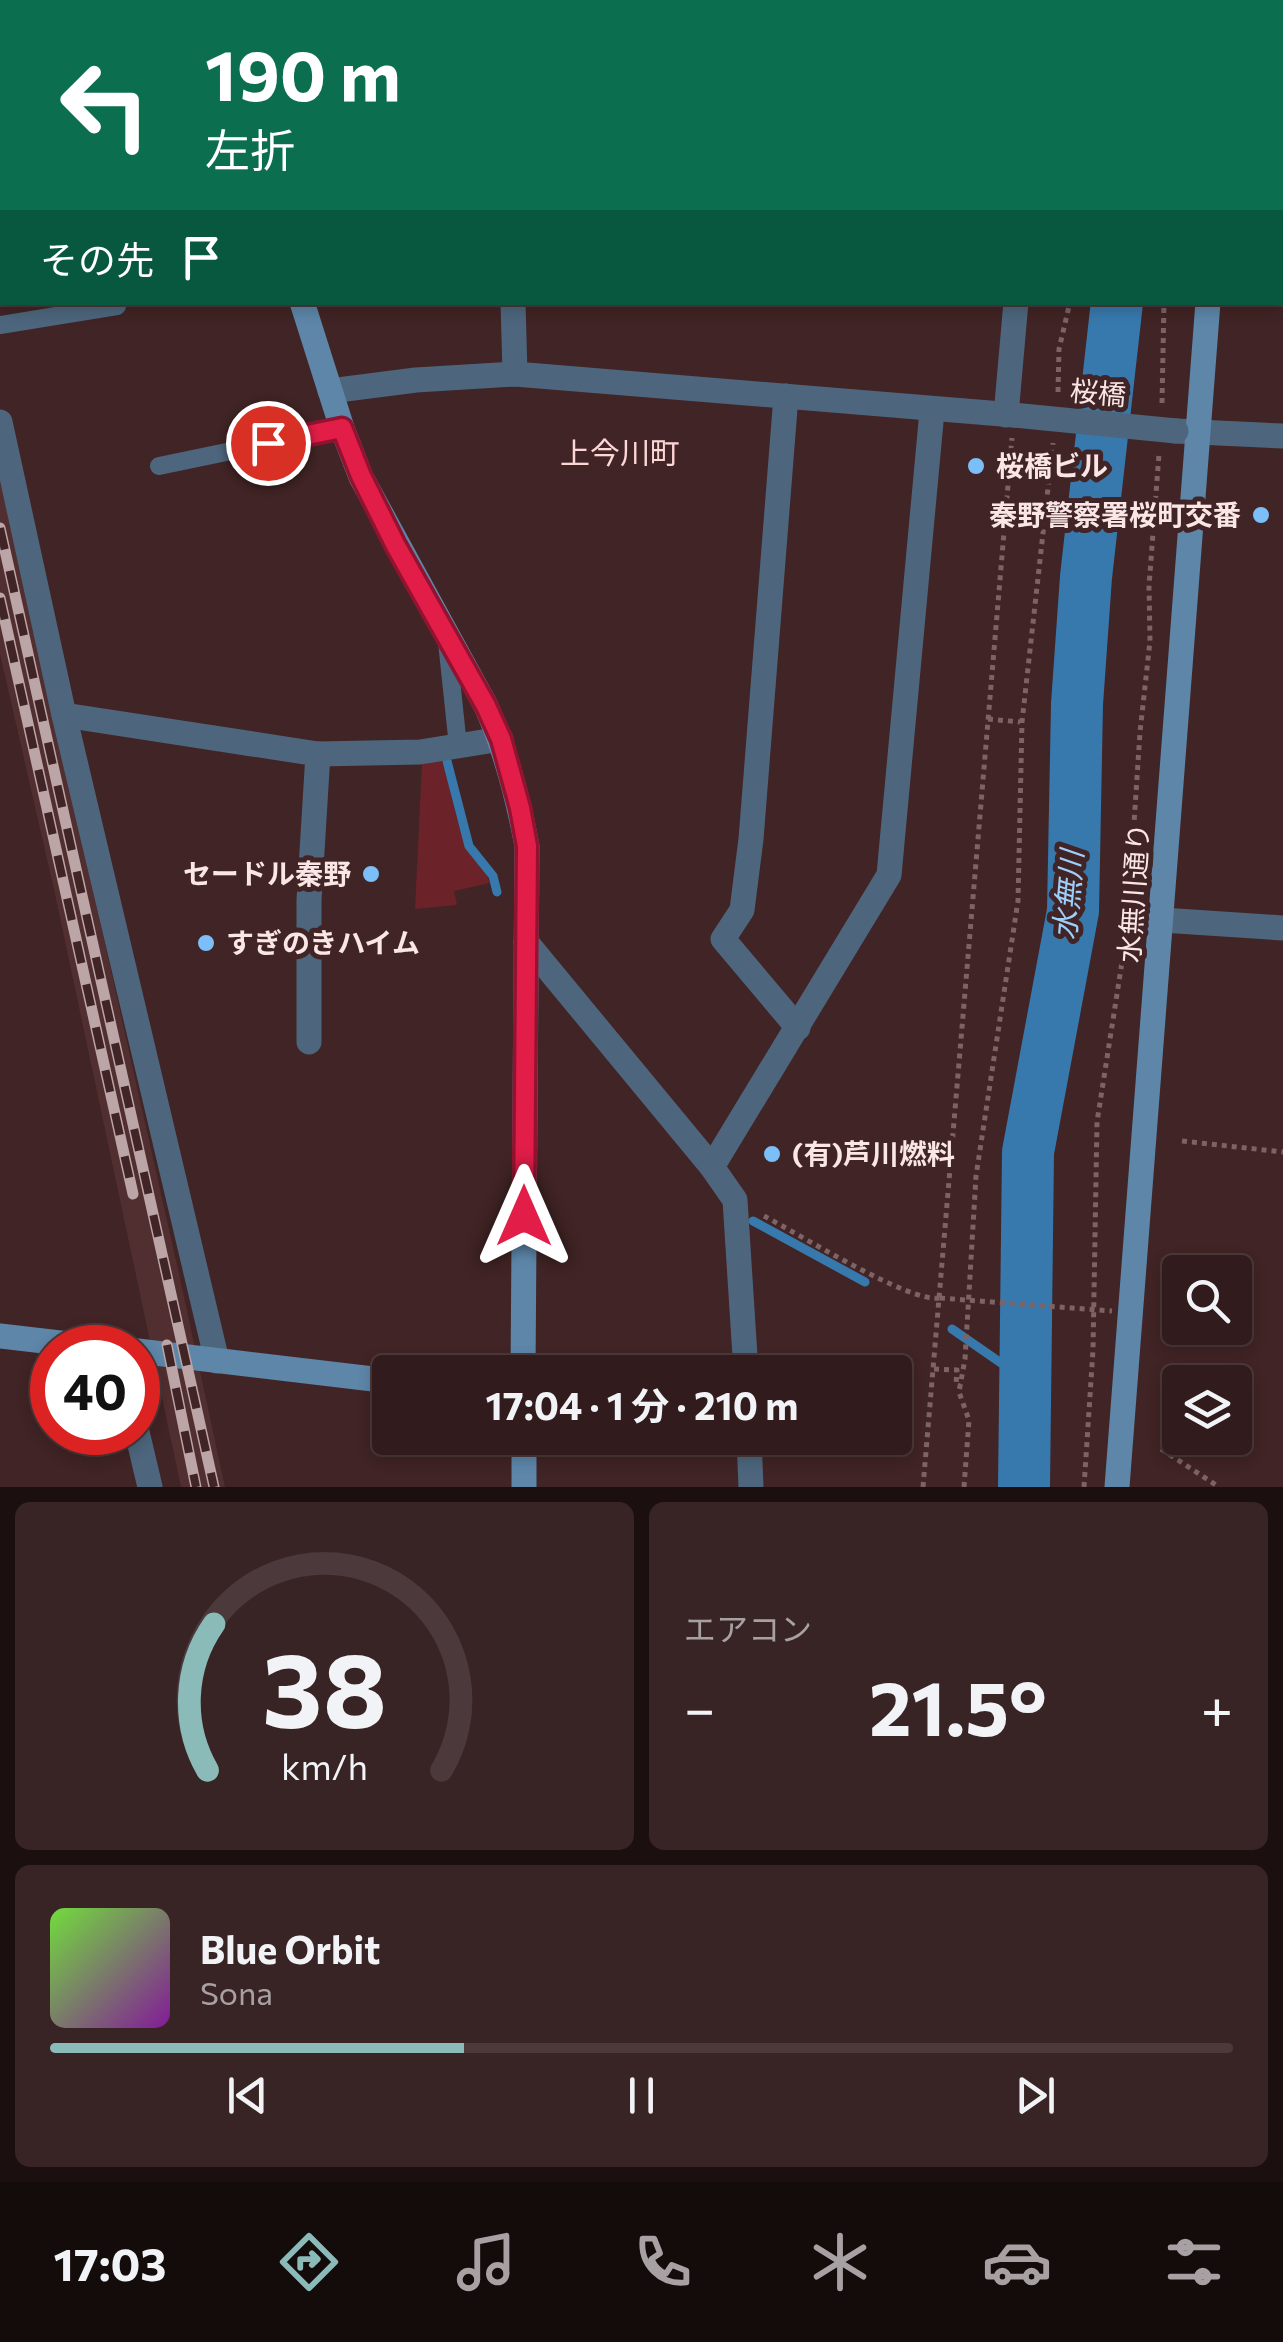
<!DOCTYPE html>
<html lang="ja">
<meta charset="utf-8">
<style>
body{margin:0;font-family:Commissioner,"Noto Sans JP",sans-serif;background:#392425;color:#f1f3f6;height:100vh;display:flex;flex-direction:column;font-size:38px;white-space:nowrap}
*{box-sizing:border-box;margin:0}
p{font-size:32px;color:#a8a1a3}
.icon{flex:none;width:55px;height:55px;fill:none;stroke:currentColor;stroke-width:2;stroke-linecap:round;stroke-linejoin:round}
.map{position:relative;height:1487px;overflow:hidden}
.details{display:flex;flex-direction:column;gap:15px;padding:15px;background:#1b0f0f;flex:1}
.details>*{flex:none}
.banner{position:absolute;left:0px;top:0px;width:1285px;height:305px;box-shadow:0 5px 15px #0003,0 0 0 2px #4c393b;background:#0b6e4f;color:#fff;overflow:hidden}
.tools{position:absolute;left:1162px;top:1255px;display:grid;gap:20px}
.tools a{display:grid;place-items:center;width:90px;height:90px;border-radius:10px;background:#311b1c;box-shadow:0 5px 15px #0003,0 0 0 2px #4c393b;font-size:50px}
.speed{position:absolute;left:30px;top:1325px;display:flex;gap:20px;font-size:50px;font-weight:700;text-align:center}
.speed>*{display:grid;place-content:center;width:130px;height:130px;border-radius:50%;background:#311b1c;box-shadow:0 5px 15px #0003,0 0 0 2px #4c393b;line-height:1}
.speed .limit{border:15px solid #d22;background:#fff;color:#111}
.pin{position:absolute;display:grid;place-items:center;width:85px;height:85px;color:#fff;margin:-42px;border:5px solid #fff;border-radius:50%;box-shadow:0 2px 10px #0007}
.me{position:absolute;width:110px;margin:-55px;rotate:0deg;stroke-linejoin:round;filter:drop-shadow(0 0 8px #0008)}
.turn{display:flex;align-items:center;gap:35px;height:210px;padding:0 40px;font-size:45px}
.turn .icon{width:130px;height:130px;stroke-width:2.5}
.turn b{display:block;font-size:70px;line-height:85px}
.then{display:flex;align-items:center;height:95px;padding:0 40px;background:#0003;gap:20px;font-size:38px}
.big{font-size:75px;font-weight:700;line-height:1.1}
.details .tile{flex:1;display:flex;flex-direction:column;justify-content:center;gap:15px;min-width:0;padding:0 35px;border-radius:15px;background:#392425}
.details .dial{align-items:center;gap:0}
.dial svg{height:260px;overflow:visible;fill:none;stroke:#4c393b;stroke-width:7;stroke-linecap:round;text-anchor:middle}
.dial text{fill:#f1f3f6;stroke:none}
.song{display:flex;align-items:center;gap:30px}
.cover{width:120px;height:120px;border-radius:15px;background:linear-gradient(135deg,hsl(100 70% 55%),hsl(290 70% 35%))}
.played{height:10px;border-radius:5px;background:linear-gradient(90deg,#8bbbb9 35%,#4c393b 35%)}
.keys{display:flex;justify-content:space-around;direction:ltr}
.heat{display:flex;justify-content:space-between;align-items:center;font-size:55px;direction:ltr}
.details .tiles{flex:1;display:grid;gap:15px;grid-template-columns:1fr 1fr}
.tile:last-child{grid-column:span 2}
.trip{position:absolute;left:372px;top:1355px;width:540px;height:100px;border-radius:10px;background:#311b1c;box-shadow:0 5px 15px #0003,0 0 0 2px #4c393b;font-weight:700;line-height:100px;text-align:center}
.menu{display:flex;height:160px;justify-content:space-around;align-items:center;background:#140b0b;color:#a8a1a3}
.menu .icon{width:70px;height:70px}
.menu .on{color:#8bbbb9}
.menu b{font-size:45px;color:#f1f3f6}
.map>svg:first-child{display:block}
.built{fill:#512e2f}
.green{fill:#6c2229}
.lines{fill:none;stroke-linecap:round;stroke-linejoin:round}
.stream{stroke:#3879ad;stroke-width:9}
.river{stroke:#3879ad;stroke-width:52}
.path{stroke:#7d6364;stroke-width:5;stroke-dasharray:5 5;stroke-linecap:butt}
.lane{stroke:#4d667d;stroke-width:18}
.street{stroke:#4d667d;stroke-width:25}
.secondary{stroke:#5d86a9;stroke-width:25}
.rail-casing{stroke:#bca5a6;stroke-width:11}
.rail{stroke:#412425;stroke-width:8;stroke-dasharray:22;stroke-linecap:butt}
.path-bridge{stroke:#7d6364;stroke-width:5;stroke-dasharray:5 5;stroke-linecap:butt}
.street-bridge{stroke:#4d667d;stroke-width:25}
.route-casing{stroke:#92132f;stroke-width:25}
.route{stroke:#e11d48;stroke-width:18}
.poi-dot{fill:#7bbef8;stroke:#412425;stroke-width:4}
.labels{text-anchor:middle;stroke-width:10;stroke-linejoin:round;paint-order:stroke}
.street-label{font-size:28px;fill:#fae6e6;stroke:#412425}
.poi-label{font-size:28px;font-weight:bold;fill:#fae6e6;stroke:#412425;text-anchor:start}
.neighbourhood-label{font-size:30px;fill:#fdd6d6;stroke:#412425}
.water-label{font-size:30px;font-style:italic;fill:#9dcffb;stroke:#412425}
</style>
<div class="map">
<svg width="1283" height="1487" viewBox="0 0 1283 1487">
<rect width="100%" height="100%" fill="#412425"/>
<polygon class="built" points="0,476 179,1274 225,1487 181,1487 55,894 0,654"/>
<path class="green" d="M442,760C450,787 455,817 465,844C471,860 485,867 490,883L454,891L457,905L415,909L422,763Z"/>
<g class="lines">
<g class="stream">
<polyline points="447,761 469,846 493,876 497,892"/>
<polyline points="753,1221 865,1282"/>
<polyline points="952,1329 1027,1381"/>
</g>
<g class="river">
<polyline points="1141,2 1141,0"/>
<polyline points="1024,1487 1028,1152 1073,911 1077,704 1086,577 1117,302"/>
</g>
<g class="path">
<polyline points="1102,2 1102,0"/>
<polyline points="1182,2 1182,0"/>
<polyline points="1058,392 1059,349 1070,302"/>
<polyline points="1162,403 1164,302"/>
<polyline points="988,719 1020,722"/>
<polyline points="1182,1141 1283,1152"/>
<path d="M764,1216C797,1233 911,1304 940,1298"/>
<polyline points="934,1369 957,1370 956,1385 960,1386"/>
<polyline points="1161,1449 1219,1487"/>
<polyline points="923,1487 1012,438"/>
<polyline points="964,1487 969,1420 959,1392 965,1359 976,1176 1018,901 1022,722 1053,443"/>
<polyline points="1084,1487 1093,1350 1097,1122 1127,930 1140,732 1150,641 1149,586 1159,454"/>
</g>
<g class="lane">
<polyline points="1282,251 1283,251"/>
<polyline points="0,325 117,306"/>
<polyline points="159,466 342,428"/>
<polyline points="447,642 458,746"/>
</g>
<g class="street">
<polyline points="501,0 502,2"/>
<polyline points="762,2 764,2"/>
<polyline points="1045,2 1045,0"/>
<polyline points="513,302 515,374"/>
<polyline points="330,391 416,380 515,374 1014,415"/>
<polyline points="786,396 751,839 742,910 723,939 798,1028"/>
<polyline points="1006,415 1016,302"/>
<polyline points="0,422 64,715 217,1361"/>
<polyline points="1176,431 1283,436"/>
<polyline points="64,715 318,754 420,752 501,739"/>
<polyline points="1162,920 1283,928"/>
<polyline points="526,942 712,1167 735,1200 746,1372"/>
<polyline points="309,1042 309,900 318,754"/>
<polyline points="712,1167 889,875 932,411"/>
<polyline points="137,1432 150,1487"/>
<polyline points="749,1438 751,1487"/>
</g>
<g class="secondary">
<polyline points="208,0 209,2"/>
<polyline points="1234,2 1234,0"/>
<path d="M302,302L342,428L361,477L486,706C506,751 518,798 527,846L523,1372"/>
<polyline points="0,1336 103,1348"/>
<polyline points="138,1351 390,1381"/>
<polyline points="524,1438 524,1487"/>
<polyline points="1117,1487 1208,302"/>
</g>
<defs>
<g id="rail">
<polyline points="0,528 214,1487"/>
<polyline points="0,598 133,1194"/>
<polyline points="167,1345 196,1487"/>
</g>
</defs>
<use href="#rail" class="rail-casing"/>
<use href="#rail" class="rail"/>
<polyline class="path-bridge" points="940,1298 1112,1311"/>
<polyline class="street-bridge" points="1014,415 1176,431"/>
</g>
<g class="lines">
<defs>
<polyline id="route" points="268,443 342,428 361,476 396,546 486,706 501,739 520,808 527,846 524,1216"/>
</defs>
<use href="#route" class="route-casing"/>
<use href="#route" class="route"/>
</g>
<g class="poi-dot">
<circle cx="976" cy="466" r="10"/>
<circle cx="1261" cy="515" r="10"/>
<circle cx="371" cy="874" r="10"/>
<circle cx="206" cy="943" r="10"/>
<circle cx="772" cy="1154" r="10"/>
</g>
<g class="labels">
<g class="street-label">
<text transform="translate(1098 393) rotate(5)" y="10">桜橋</text>
<text transform="translate(1134 893) rotate(-86)" y="10">水無川通り</text>
</g>
<g class="poi-label">
<text x="996" y="476">桜橋ビル</text>
<text x="1241" y="525" text-anchor="end">秦野警察署桜町交番</text>
<text x="351" y="884" text-anchor="end">セードル秦野</text>
<text x="226" y="953">すぎのきハイム</text>
<text x="792" y="1164">(有)芦川燃料</text>
</g>
<g class="neighbourhood-label">
<text x="620" y="464">上今川町</text>
</g>
<g class="water-label">
<text transform="translate(1069 895) rotate(-85)" y="10">水無川</text>
</g>
</g>
</svg>
<div class="tools">
<a><svg class="icon" aria-label="search" viewBox="0 0 24 24"><circle cx="10" cy="10" r="6"/><path d="M15 15l6 6"/></svg></a>
<a><svg class="icon" aria-label="layers" viewBox="0 0 24 24"><path d="M12 4l9 5-9 5-9-5zM3 14l9 5 9-5"/></svg></a>
</div>
<div class="speed"><div class="limit">40</div></div>
<div class="pin" style="left:268px;top:443px;background:#d93025"><svg class="icon" aria-label="arrive" viewBox="0 0 24 24"><path d="M6 21V4h12l-3 4 3 4H6"/></svg></div>
<svg class="me" style="left:524px;top:1216px" viewBox="-20 -20 40 40"><path d="M0-17L14 15 0 8-14 15z" fill="#e11d48" stroke="#fff" stroke-width="4"/></svg>
<div class="trip">17:04 · 1 分 · 210 m</div>
<div class="banner">
<div class="turn"><svg class="icon" aria-label="left" viewBox="0 0 24 24"><path d="M17 20v-9H6M10 6l-5 5 5 5"/></svg><div><b>190 m</b>左折</div></div>
<div class="then">その先<svg class="icon" aria-label="arrive" viewBox="0 0 24 24"><path d="M6 21V4h12l-3 4 3 4H6"/></svg></div>
</div>
</div>
<section class="details">
<div class="tiles">
<div class="tile dial"><svg viewBox="0 0 100 80">
<path d="M14 69A42 42 0 1 1 86 69"/>
<path d="M14 69A42 42 0 0 1 16 24" stroke="#8bbbb9"/>
<text x="50" y="56" font-size="32" font-weight="700">38</text>
<text x="50" y="72" font-size="11">km/h</text>
</svg></div>
<div class="tile"><p>エアコン</p>
<div class="heat"><a>−</a><b class="big">21.5°</b><a>+</a></div>
</div>
<div class="tile">
<div class="song"><i class="cover"></i><div><b>Blue Orbit</b><p>Sona</p></div></div>
<div class="played"></div>
<div class="keys"><svg class="icon" aria-label="previous" viewBox="0 0 24 24"><path d="M18 5L8 12l10 7zM5 5v14"/></svg><svg class="icon" aria-label="pause" viewBox="0 0 24 24"><path d="M8 5v14M16 5v14"/></svg><svg class="icon" aria-label="next" viewBox="0 0 24 24"><path d="M6 5l10 7-10 7zM19 5v14"/></svg></div>
</div>
</div>
</section>
<nav class="menu">
<b>17:03</b>
<svg class="icon on" aria-label="directions" viewBox="0 0 24 24"><path d="M12 3l9 9-9 9-9-9zM9 14v-3h6M13 9l2 2-2 2"/></svg>
<svg class="icon" aria-label="music" viewBox="0 0 24 24"><path d="M9 18V5l10-2v13"/><circle cx="6" cy="18" r="3"/><circle cx="16" cy="16" r="3"/></svg>
<svg class="icon" aria-label="phone" viewBox="0 0 24 24"><path d="M5 4h4l2 5-3 2q2 4 5 5l2-3 5 2v4C11 20 4 13 5 4z"/></svg>
<svg class="icon" aria-label="climate" viewBox="0 0 24 24"><path d="M12 3v18M4 7l16 10M4 17L20 7"/></svg>
<svg class="icon" aria-label="car" viewBox="0 0 24 24"><path d="M5 17H2v-5l4-1 3-4h7l3 4 3 1v5h-3M9 17h6M6 11h13"/><circle cx="7" cy="17" r="2"/><circle cx="17" cy="17" r="2"/></svg>
<svg class="icon" aria-label="filters" viewBox="0 0 24 24"><path d="M4 7h16M4 17h16"/><circle cx="9" cy="7" r="2"/><circle cx="15" cy="17" r="2"/></svg>
</nav>
